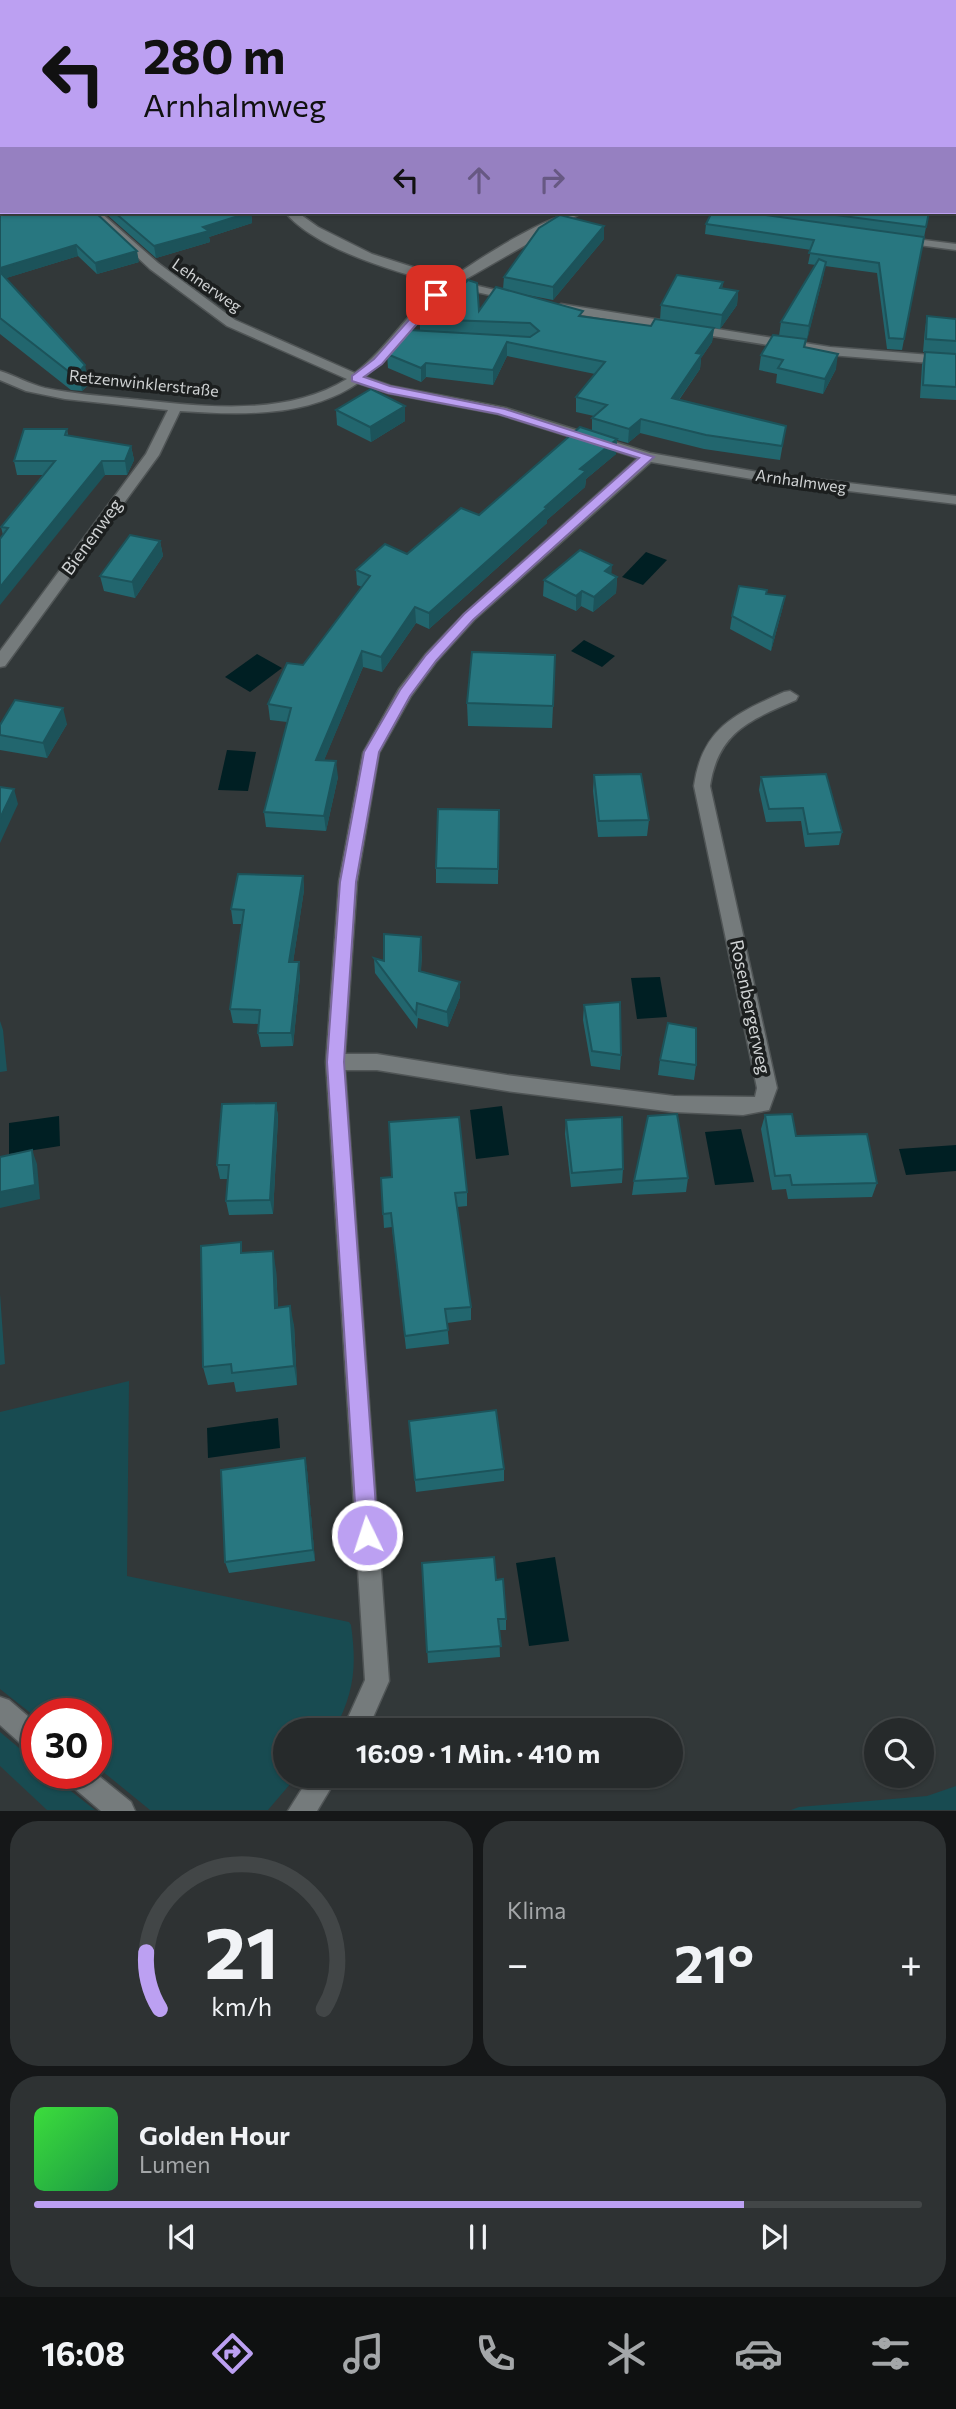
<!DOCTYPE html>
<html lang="de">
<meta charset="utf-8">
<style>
body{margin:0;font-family:Commissioner,sans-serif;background:#2e3233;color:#f1f3f6;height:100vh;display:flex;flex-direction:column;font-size:26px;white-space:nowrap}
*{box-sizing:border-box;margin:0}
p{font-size:23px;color:#a4a7a9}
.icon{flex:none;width:38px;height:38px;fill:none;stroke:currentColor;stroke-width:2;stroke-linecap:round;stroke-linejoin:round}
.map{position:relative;height:1811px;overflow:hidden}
.side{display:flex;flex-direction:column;gap:10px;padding:10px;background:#151718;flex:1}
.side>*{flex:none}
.banner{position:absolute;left:0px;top:0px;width:957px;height:214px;box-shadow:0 2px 5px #0004,0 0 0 2px #424647;background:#bca0f2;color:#111;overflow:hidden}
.controls{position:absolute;left:864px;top:1718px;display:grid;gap:14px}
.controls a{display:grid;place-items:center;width:70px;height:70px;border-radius:50%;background:#262a2b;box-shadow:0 2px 5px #0004,0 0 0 2px #424647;font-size:35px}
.speed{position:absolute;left:21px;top:1698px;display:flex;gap:14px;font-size:35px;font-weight:700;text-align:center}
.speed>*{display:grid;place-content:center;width:91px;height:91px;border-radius:50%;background:#262a2b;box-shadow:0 2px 5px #0004,0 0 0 2px #424647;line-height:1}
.speed .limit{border:10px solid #d22;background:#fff;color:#111}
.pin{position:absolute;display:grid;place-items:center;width:60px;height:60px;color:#fff;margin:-30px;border-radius:14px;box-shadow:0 4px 10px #0006}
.me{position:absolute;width:77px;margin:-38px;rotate:356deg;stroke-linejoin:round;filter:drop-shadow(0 0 5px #0008)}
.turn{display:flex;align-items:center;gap:24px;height:147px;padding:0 28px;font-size:32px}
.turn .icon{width:91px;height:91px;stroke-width:2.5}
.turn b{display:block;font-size:49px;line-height:60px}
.lanes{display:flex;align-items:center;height:66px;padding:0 28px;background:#0003;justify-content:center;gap:35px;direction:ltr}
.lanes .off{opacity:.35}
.big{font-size:52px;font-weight:700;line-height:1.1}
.side .widget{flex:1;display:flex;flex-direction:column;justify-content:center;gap:10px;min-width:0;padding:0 24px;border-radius:28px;background:#2e3233}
.side .dial{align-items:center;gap:0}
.dial svg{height:182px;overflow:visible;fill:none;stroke:#424647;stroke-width:7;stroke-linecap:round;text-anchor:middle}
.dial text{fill:#f1f3f6;stroke:none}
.song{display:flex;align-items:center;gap:21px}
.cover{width:84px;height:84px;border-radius:10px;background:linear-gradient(135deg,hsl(120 70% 55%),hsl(140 70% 35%))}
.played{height:7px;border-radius:4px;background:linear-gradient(90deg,#bca0f2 80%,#424647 80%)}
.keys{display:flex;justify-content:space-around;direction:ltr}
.heat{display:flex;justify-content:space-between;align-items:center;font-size:38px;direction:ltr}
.side .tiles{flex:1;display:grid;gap:10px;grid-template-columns:1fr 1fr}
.widget:last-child{grid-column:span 2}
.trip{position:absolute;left:273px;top:1718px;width:410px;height:70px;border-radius:35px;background:#262a2b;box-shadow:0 2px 5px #0004,0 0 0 2px #424647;font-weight:700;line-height:70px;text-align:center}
.tab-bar{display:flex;height:112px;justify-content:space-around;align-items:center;background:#0f1111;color:#a4a7a9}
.tab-bar .icon{width:49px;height:49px}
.tab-bar .selected{color:#bca0f2}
.tab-bar b{font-size:32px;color:#f1f3f6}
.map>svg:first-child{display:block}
.green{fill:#184b51}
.water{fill:#001f23}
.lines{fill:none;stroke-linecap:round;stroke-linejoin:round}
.street-casing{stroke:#505556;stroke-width:3}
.street{fill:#757b7c;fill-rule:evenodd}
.wall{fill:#22666e}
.shaded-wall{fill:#1c535a}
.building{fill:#287780;stroke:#1c535a;stroke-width:2}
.route{fill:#bca0f2;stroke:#7a689d;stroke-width:2}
.labels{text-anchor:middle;stroke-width:7;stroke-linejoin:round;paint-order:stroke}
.far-street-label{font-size:16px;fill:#cfd2d3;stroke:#1c1f1f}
.street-label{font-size:18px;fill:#cfd2d3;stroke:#1c1f1f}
</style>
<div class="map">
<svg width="956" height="1811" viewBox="0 0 956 1811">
<rect width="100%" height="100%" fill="#323839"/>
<g class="green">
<polygon points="97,0 423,0 424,2 95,2"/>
<path d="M129,1381L127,1576L349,1622L351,1625C357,1668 354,1692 334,1731H285V1776H297L268,1810H150L96,1766V1713H37V1718L0,1689V1412Z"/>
<polygon points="0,1732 37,1763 37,1773 48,1773 95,1810 47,1810 0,1766"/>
<polygon points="956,1786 956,1810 791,1810 799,1807 927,1796"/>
</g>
<g class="water">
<polygon points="646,552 667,560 643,585 622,577"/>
<polygon points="584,640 615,656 602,667 571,651"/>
<polygon points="257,654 282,668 250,692 225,677"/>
<polygon points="227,750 256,752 248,791 218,790"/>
<polygon points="660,977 667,1017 637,1019 631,978"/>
<polygon points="502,1106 509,1155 476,1159 470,1110"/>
<polygon points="59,1116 60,1146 9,1154 9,1123"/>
<polygon points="741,1129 754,1182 715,1185 705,1132"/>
<polygon points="956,1145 956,1171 906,1175 899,1149"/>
<polygon points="278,1418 280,1448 208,1458 207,1428"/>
<polygon points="555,1557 569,1641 529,1646 516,1563"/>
</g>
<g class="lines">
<defs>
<g id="street">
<path d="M89,212H100L158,263L235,320L355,373C388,348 409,310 442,284C396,272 315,249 285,212H297L318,227L372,254L450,279C479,259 549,212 583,212L461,282L517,295V301L454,287L427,310L365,377L391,386L506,408L650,453L758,472L956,496V504L758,480L651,462L474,620L436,662L411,696L379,753L357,882L345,1054H377L507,1075L674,1096L755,1097L757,1088L694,786C702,728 735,714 784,692L790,691L798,696L796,700C750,720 718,732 710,786L777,1088L769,1110L743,1115L674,1112L507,1091L377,1070H345L389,1681L367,1731H342L365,1680L326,1062L339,882L363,753L399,689L426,654L464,614L638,458L498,414L388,393L358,383C307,418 239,415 180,411L159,455L5,666L0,667V651L146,454L168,410L65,399L26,391L0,380V371C16,376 29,384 45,388C73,394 102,396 131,399C201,406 284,418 347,379L227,326L150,269Z"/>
<polygon points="900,237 956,244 956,250 896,242 896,238"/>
<polygon points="561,304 830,347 956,357 956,365 830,355 557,311 555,308"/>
<polygon points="0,1697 9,1700 37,1724 37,1753 28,1750 0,1725"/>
<polygon points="63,1773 95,1773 131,1802 135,1811 101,1811 67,1782"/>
<polygon points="310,1776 338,1776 317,1811 288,1811"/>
</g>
</defs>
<use href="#street" class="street-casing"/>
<use href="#street" class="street"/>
</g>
<g class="wall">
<polygon points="0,0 74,0 74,2 2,2 2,10 0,10"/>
<polygon points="0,212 139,262 97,274 78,256 6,278 89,384 82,391 71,390 0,334"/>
<polygon points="104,212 253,212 251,212 252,223 209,237 210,242 156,258"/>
<polygon points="712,212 929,212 902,350 887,349 877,273 825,266 823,277 805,347 836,369 823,394 776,383 777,374 759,370 761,355 779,336 781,322 816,265 808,264 811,250 705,234 706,224"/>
<polygon points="604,239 553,300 517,293 582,316 651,326 660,320 661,305 723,282 722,289 738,291 737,305 720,329 714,328 712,342 701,358 700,369 679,400 786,426 780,460 704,449 640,433 628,443 617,440 616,454 586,479 585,487 547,520 547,523 429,629 416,623 382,672 363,667 324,760 338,777 326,831 266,827 264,812 287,722 270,720 268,704 303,665 362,587 357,585 356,570 407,554 479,515 592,431 592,418 594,416 576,412 576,397 595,374 507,356 493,385 426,377 421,382 388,368 387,354 420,331 420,319 479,311 503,289 504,277"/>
<polygon points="927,316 956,319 956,400 920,398 922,365 925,352 949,354 923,352 925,329"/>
<polygon points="336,410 405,421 371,442 337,425"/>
<polygon points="67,429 68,435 131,446 134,460 127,475 105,475 3,535 1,527 43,475 17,475 14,461"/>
<polygon points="160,541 163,556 135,598 104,591 100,576"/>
<polygon points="611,575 617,577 616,593 593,612 581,606 576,611 543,596 544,580"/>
<polygon points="767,594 785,596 782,610 771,651 730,629 732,616"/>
<polygon points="467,703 553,706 552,728 468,726"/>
<polygon points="67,724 47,758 0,750 0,725"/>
<polygon points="594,775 649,820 647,836 598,837 593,791"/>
<polygon points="761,777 842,832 839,845 805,847 801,821 766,822 759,790"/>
<polygon points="499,810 498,884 436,883 436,868"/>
<polygon points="303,876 304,890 293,962 300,976 293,1046 261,1047 258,1033 259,1024 233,1023 230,1009 242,924 233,924 231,909"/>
<polygon points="422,952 421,971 460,997 448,1027 418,1018 417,1029 375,973 374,958 384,961"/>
<polygon points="584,1005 621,1055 620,1070 591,1066 583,1020"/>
<polygon points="660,1060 696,1065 694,1080 658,1075"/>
<polygon points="276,1103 278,1117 273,1214 229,1215 226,1201 228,1179 220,1179 217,1165"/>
<polygon points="765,1115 796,1136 877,1183 872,1197 788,1199 786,1189 772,1190 761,1129"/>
<polygon points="566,1120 623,1169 622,1183 571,1187 565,1134"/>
<polygon points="381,1178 467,1192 467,1206 457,1207 471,1307 471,1320 447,1323 449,1344 406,1349 392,1227 384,1228"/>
<polygon points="688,1178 686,1192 632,1195 634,1181"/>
<polygon points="243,1253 276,1270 278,1307 294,1325 297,1385 236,1392 234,1382 208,1385 203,1367"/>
<polygon points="410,1434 504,1469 504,1481 416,1492"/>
<polygon points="305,1458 307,1470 315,1561 229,1573 225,1562"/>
<polygon points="422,1563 496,1580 506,1619 506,1630 499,1630 500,1657 428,1663"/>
</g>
<g class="shaded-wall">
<polygon points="241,212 253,212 251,212 252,223 209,237 210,242 156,258 154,246"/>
<polygon points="604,226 604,239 553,300 553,287"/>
<polygon points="76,245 78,256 0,280 0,268"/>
<polygon points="137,251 139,262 97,274 95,263"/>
<polygon points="826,262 823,277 807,341 809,326"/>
<polygon points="738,291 737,305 720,329 722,315"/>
<polygon points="714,328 712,342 701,358 700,369 670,412 672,398 696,353"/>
<polygon points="507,342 507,356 493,385 493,370"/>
<polygon points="838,354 836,369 823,394 825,379"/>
<polygon points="426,363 426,377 421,382 421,368"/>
<polygon points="85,365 89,384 82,391 79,372"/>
<polygon points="405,406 405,421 371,442 370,427"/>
<polygon points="641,419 640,433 628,443 629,429"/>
<polygon points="617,439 616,454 586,479 585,487 547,520 547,523 429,629 429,613 545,507 580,469"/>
<polygon points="131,446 134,460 127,475 125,461"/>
<polygon points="102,461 105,475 0,605 0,587"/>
<polygon points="160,541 163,556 135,598 132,582"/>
<polygon points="612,565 611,581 605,571"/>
<polygon points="617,577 616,593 593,612 594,597"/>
<polygon points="582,591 581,606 576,611 576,596"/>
<polygon points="785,596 782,610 771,651 773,638"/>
<polygon points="415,607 416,623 382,672 381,657"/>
<polygon points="362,651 363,667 318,775 316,760"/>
<polygon points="63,708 67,724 47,758 43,743"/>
<polygon points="336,761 338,777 326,831 324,816"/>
<polygon points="14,789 18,804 0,843 0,818"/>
<polygon points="303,876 304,890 291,976 289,962"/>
<polygon points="421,937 422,952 420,985 419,971"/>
<polygon points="299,962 300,976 293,1046 291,1033"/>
<polygon points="460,982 460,997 448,1027 447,1012"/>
<polygon points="0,1021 3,1030 7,1071 0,1072"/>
<polygon points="276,1103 278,1117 273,1214 270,1200"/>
<polygon points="32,1150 37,1164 40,1199 0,1208 0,1192"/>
<polygon points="273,1251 276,1270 279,1327 275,1308"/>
<polygon points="0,1294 5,1364 0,1365"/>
<polygon points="290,1306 294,1325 297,1385 294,1366"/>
<polygon points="305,1458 307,1470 315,1561 313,1550"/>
</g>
<g class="building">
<rect x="37" y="0" width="37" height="2"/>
<polygon points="0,154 2,154 2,178 0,175"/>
<polygon points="0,212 95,212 137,251 95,263 76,245 0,268"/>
<polygon points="114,212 251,212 203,227 209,231 154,246"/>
<polygon points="712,212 744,212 924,237 904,339 889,338 879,263 809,253 814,240 706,224"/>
<polygon points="813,212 929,212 926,227"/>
<polygon points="560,215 604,226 553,287 504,277 539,228"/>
<polygon points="819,259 826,262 809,326 781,322"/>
<polygon points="0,272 85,365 79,372 68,371 0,318"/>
<polygon points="677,275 723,282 720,288 738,291 722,315 661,305"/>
<polygon points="468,280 477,283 479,311 496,287 583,311 579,316 651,326 655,319 714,328 696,353 702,354 672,398 786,426 782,446 706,435 641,419 629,429 592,418 607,405 576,397 605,362 507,342 493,370 426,363 421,368 387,354 409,330 530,337 539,331 530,323 420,319 442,294 453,296"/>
<polygon points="927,316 956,319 956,341 926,339"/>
<polygon points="773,335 806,339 804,347 838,354 825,379 778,368 783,360 761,355"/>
<polygon points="925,352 956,354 956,387 923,385"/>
<polygon points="371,389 405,406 370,427 336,410"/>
<polygon points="580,427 617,439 580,469 586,471 545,507 547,508 429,613 415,607 381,657 362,651 316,760 336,761 324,816 264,812 291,708 268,704 287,663 303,665 370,576 356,570 385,544 407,554 461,508 479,515"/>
<polygon points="24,429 67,429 65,435 131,446 125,461 102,461 0,587 0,539 8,528 1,527 55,461 14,461"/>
<polygon points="130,535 160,541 132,582 100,576"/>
<polygon points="580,550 612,565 605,571 617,577 594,597 582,591 576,596 544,580"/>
<polygon points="739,586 767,590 766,594 785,596 773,638 732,616"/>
<polygon points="472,652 555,655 553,706 467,703"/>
<polygon points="15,700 63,708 43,743 0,735 0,725"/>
<polygon points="641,774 649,820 599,821 594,775"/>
<polygon points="826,774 842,832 808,834 803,808 769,809 761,777"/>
<polygon points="0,787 14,789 0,818"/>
<polygon points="438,809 499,810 498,869 436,868"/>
<polygon points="238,874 303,876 289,962 299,962 291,1033 258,1033 260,1010 230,1009 244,910 231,909"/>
<polygon points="384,934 421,937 419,971 460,982 447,1012 417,1003 416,1014 374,958 384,961"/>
<polygon points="620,1002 621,1055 592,1051 584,1005"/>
<polygon points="668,1023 696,1028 696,1065 660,1060"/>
<polygon points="276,1103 270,1200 226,1201 229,1165 217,1165 222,1104"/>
<polygon points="677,1114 688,1178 634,1181 648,1116"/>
<polygon points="792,1114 796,1136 867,1134 877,1183 792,1185 790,1175 775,1176 765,1115"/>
<polygon points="459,1117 467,1192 455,1193 471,1307 445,1309 448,1330 405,1336 391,1213 383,1214 381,1178 392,1177 389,1122"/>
<polygon points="622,1117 623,1169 572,1173 566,1120"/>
<polygon points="32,1150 35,1185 0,1192 0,1157"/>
<polygon points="241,1242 241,1253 273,1251 275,1308 290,1306 294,1366 232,1373 231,1364 203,1367 201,1246"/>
<polygon points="496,1410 504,1469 415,1480 409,1421"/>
<polygon points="305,1458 313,1550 225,1562 221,1470"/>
<polygon points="494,1557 496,1580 503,1579 506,1619 498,1619 501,1646 427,1652 422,1563"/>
</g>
<polygon class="route" points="433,293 442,295 382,364 364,377 390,386 505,409 654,457 473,620 436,661 410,696 379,752 356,882 344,1062 378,1535 375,1543 367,1546 360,1543 357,1535 327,1062 340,882 364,752 400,690 426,655 464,614 639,458 498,414 388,393 352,381 352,376 374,359"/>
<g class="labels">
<g class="far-street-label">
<text transform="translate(207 285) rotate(35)" y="6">Lehnerweg</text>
<text transform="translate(144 383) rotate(6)" y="6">Retzenwinklerstraße</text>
<text transform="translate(801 481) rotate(8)" y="6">Arnhalmweg</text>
</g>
<g class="street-label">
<text transform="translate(92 537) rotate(-54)" y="6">Bienenweg</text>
<text transform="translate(750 1007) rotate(78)" y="6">Rosenbergerweg</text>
</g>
</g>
</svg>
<div class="controls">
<a><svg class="icon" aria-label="search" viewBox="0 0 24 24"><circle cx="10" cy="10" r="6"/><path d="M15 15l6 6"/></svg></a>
</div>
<div class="speed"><div class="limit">30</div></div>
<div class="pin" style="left:436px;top:295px;background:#d93025"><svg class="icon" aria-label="arrive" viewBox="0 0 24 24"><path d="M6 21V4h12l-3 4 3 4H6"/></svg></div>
<svg class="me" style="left:367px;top:1535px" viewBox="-20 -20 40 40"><circle r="17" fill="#bca0f2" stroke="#fff" stroke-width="3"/><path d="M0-11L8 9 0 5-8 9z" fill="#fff"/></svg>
<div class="trip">16:09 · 1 Min. · 410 m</div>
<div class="banner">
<div class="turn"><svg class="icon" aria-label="left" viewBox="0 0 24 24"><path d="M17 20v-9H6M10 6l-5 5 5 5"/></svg><div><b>280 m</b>Arnhalmweg</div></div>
<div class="lanes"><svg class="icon" aria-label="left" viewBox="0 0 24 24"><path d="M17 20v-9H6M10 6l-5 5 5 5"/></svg><svg class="icon off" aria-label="ahead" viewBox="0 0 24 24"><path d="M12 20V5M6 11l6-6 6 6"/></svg><svg class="icon off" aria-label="right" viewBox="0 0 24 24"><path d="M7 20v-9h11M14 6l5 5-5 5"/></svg></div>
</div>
</div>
<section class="side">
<div class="tiles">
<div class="widget dial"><svg viewBox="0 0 100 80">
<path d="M14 69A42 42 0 1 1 86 69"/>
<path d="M14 69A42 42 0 0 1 8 44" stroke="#bca0f2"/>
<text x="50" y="56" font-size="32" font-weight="700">21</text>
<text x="50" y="72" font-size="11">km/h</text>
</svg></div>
<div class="widget"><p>Klima</p>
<div class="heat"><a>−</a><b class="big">21°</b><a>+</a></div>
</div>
<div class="widget">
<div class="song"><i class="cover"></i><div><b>Golden Hour</b><p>Lumen</p></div></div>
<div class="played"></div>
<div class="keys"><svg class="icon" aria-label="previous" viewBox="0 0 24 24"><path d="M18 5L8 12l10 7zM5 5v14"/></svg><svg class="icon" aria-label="pause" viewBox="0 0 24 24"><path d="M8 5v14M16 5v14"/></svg><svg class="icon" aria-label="next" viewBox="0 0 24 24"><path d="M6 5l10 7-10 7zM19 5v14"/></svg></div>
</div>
</div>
</section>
<nav class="tab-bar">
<b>16:08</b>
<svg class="icon selected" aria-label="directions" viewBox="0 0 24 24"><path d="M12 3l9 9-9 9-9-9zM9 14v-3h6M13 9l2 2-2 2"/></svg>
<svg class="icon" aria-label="music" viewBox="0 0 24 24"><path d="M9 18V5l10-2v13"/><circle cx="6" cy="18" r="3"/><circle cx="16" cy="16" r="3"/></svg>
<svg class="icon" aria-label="phone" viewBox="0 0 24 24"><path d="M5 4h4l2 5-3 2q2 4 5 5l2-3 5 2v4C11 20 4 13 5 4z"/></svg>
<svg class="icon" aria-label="climate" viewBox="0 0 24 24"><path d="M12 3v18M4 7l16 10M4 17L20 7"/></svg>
<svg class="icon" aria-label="car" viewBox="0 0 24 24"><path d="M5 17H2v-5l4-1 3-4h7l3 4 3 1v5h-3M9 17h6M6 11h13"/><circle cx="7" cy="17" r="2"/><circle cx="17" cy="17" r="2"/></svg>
<svg class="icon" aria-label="filters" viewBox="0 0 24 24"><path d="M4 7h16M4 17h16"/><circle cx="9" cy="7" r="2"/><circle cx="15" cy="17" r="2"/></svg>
</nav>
